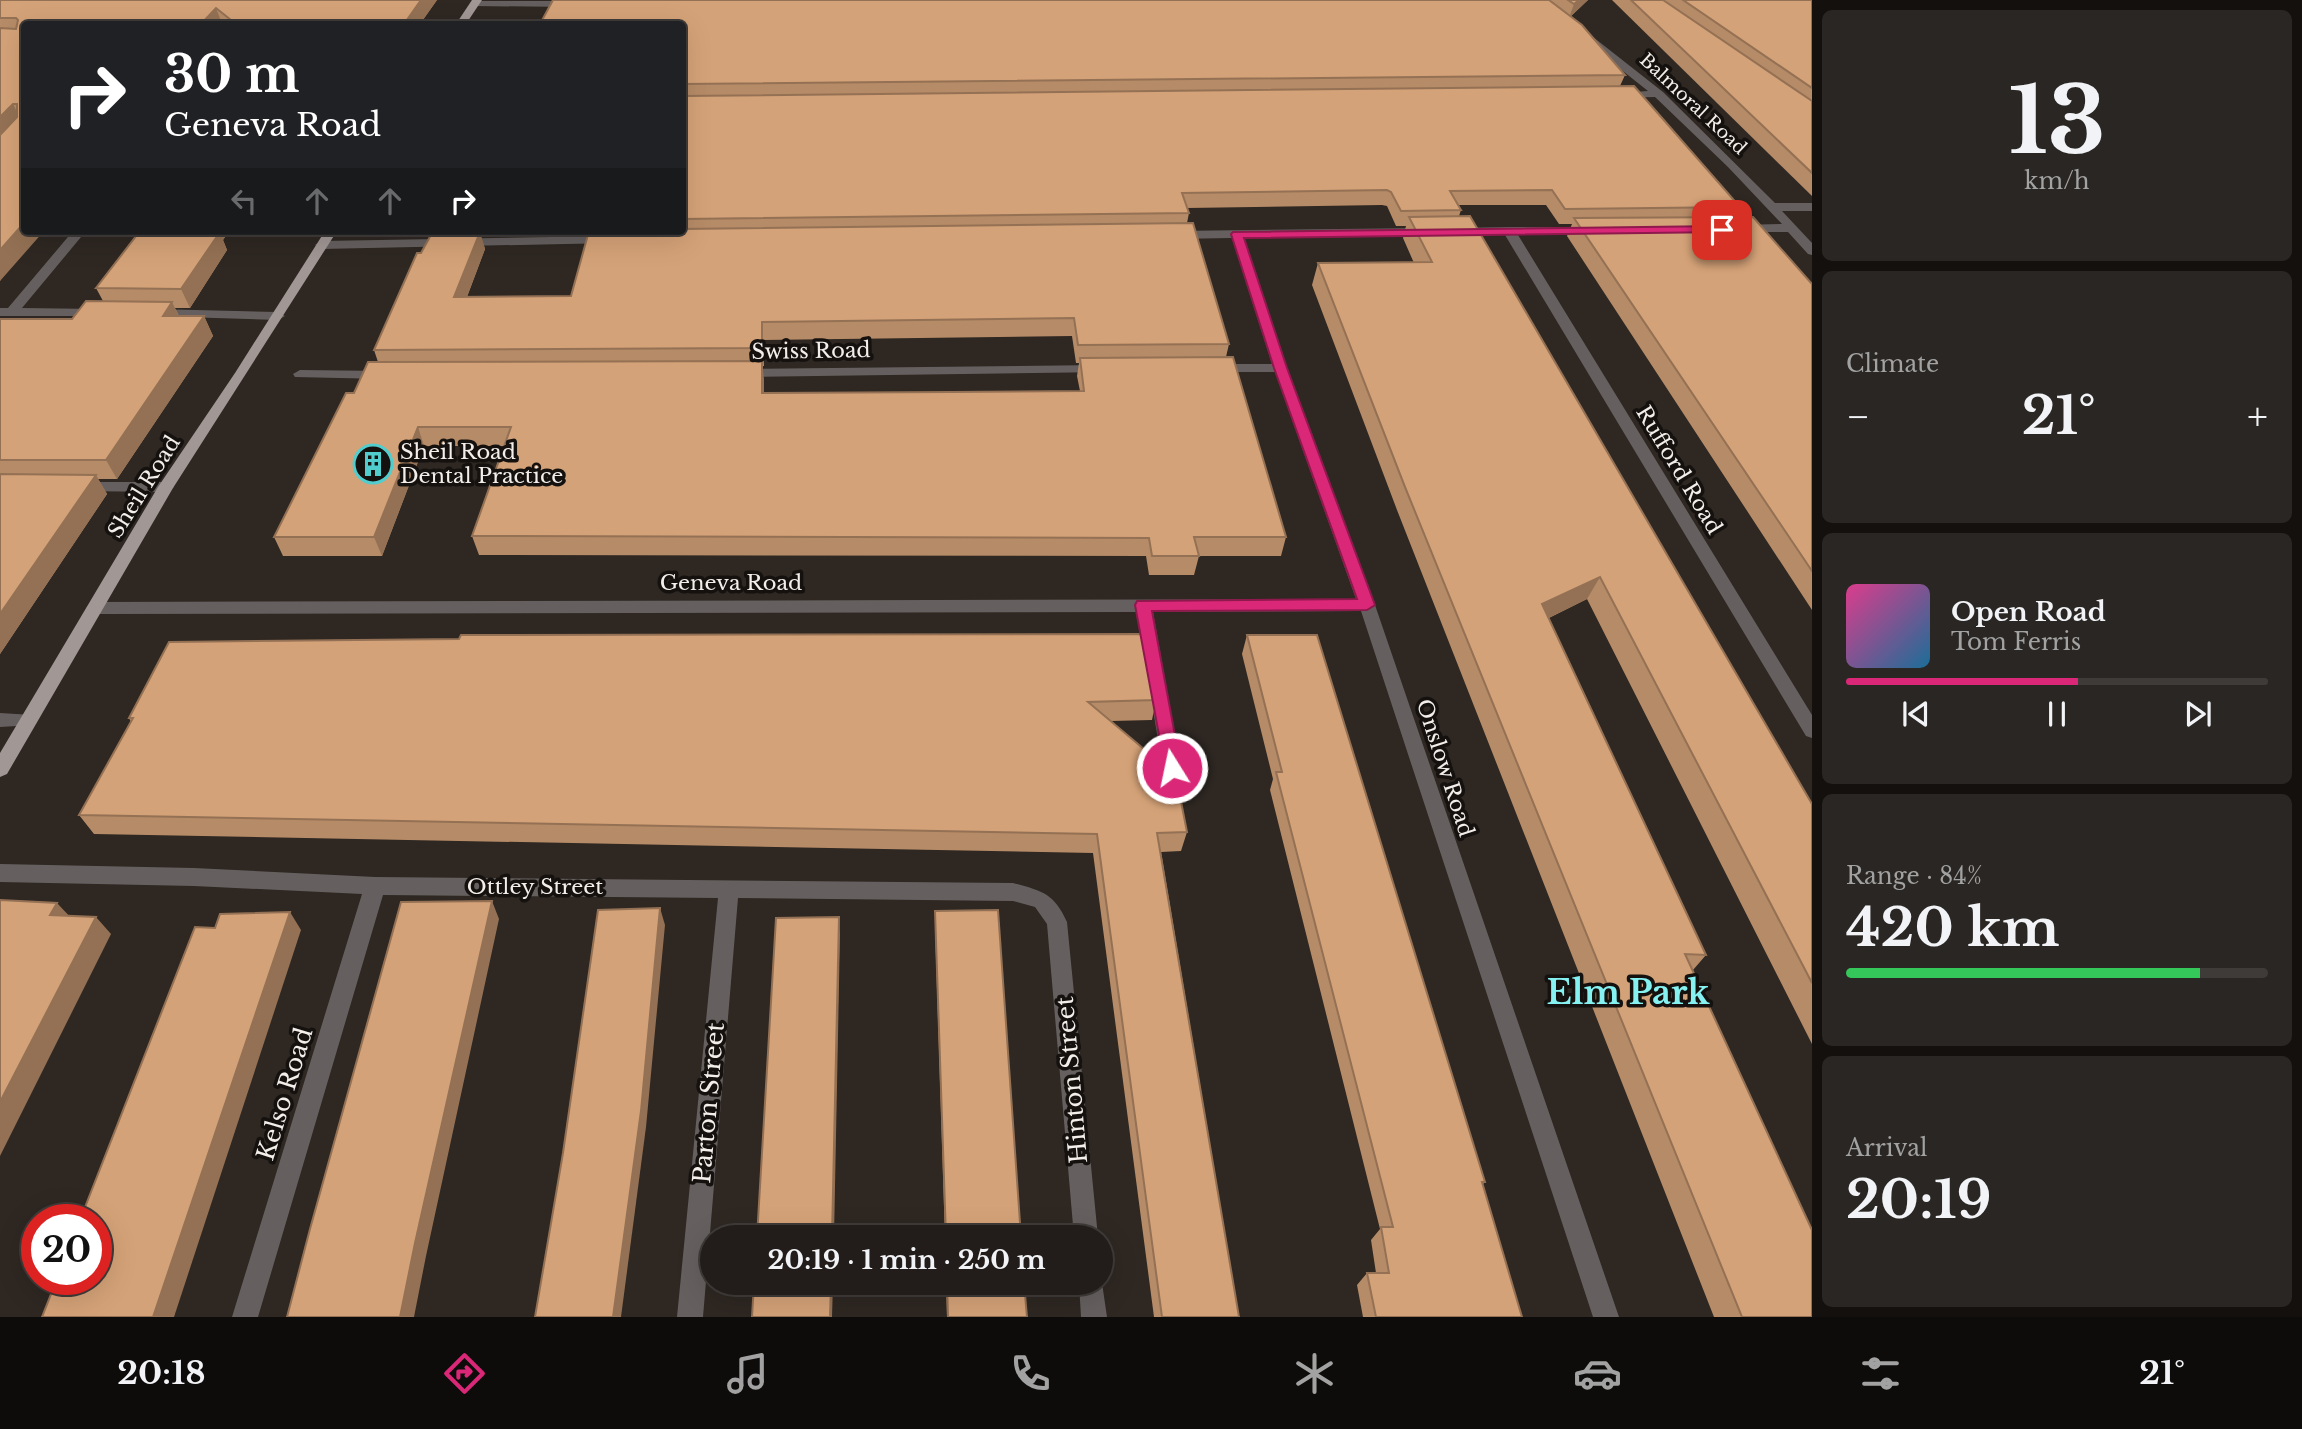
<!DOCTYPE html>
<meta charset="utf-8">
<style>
body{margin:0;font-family:"Libre Baskerville",serif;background:#2a2623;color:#f1f3f6;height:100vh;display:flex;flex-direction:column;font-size:26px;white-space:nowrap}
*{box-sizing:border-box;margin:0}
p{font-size:23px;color:#a2a2a2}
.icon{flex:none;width:38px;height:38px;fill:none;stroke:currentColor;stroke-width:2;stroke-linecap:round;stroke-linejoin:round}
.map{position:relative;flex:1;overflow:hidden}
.drawer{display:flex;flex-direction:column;gap:10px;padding:10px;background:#13100e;width:490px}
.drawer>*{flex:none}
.hud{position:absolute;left:21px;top:21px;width:665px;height:214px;border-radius:7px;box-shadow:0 7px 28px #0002,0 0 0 2px #3f3b39;background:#202124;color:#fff;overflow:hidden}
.speed{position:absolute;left:21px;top:1204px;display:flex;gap:14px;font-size:35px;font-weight:700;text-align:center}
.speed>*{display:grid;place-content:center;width:91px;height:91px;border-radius:50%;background:#221d1a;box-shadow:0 7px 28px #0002,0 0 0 2px #3f3b39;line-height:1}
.speed .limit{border:10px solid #d22;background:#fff;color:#111}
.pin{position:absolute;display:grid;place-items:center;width:60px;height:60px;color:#fff;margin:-30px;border-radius:14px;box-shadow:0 4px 10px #0006}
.me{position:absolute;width:77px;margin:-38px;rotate:350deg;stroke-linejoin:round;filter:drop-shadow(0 0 5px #0008)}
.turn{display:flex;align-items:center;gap:24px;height:147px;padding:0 28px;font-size:32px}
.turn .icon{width:91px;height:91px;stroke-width:2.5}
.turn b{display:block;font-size:49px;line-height:60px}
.lanes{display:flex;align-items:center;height:66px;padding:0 28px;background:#0003;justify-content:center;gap:35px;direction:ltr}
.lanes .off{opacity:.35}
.big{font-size:52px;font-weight:700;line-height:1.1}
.drawer .card{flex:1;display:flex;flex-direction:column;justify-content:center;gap:10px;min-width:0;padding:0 24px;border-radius:10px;background:#2a2623}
.drawer .dial{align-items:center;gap:0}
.dial b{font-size:91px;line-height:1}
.song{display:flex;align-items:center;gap:21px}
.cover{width:84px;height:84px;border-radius:10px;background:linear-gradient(135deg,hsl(330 70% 55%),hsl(200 70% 35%))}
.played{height:7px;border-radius:4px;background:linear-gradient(90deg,#db2777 55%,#3f3b39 55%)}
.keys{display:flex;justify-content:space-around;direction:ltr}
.heat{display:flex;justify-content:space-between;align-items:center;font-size:38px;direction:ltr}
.charge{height:10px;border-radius:5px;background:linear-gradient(90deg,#34c759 84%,#3f3b39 0)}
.trip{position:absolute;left:700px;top:1225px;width:413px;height:70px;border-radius:35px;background:#221d1a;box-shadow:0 7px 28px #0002,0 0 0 2px #3f3b39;font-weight:700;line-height:70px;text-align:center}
.dock{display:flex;height:112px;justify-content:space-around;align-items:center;background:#0e0c0a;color:#a2a2a2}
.dock .icon{width:49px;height:49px}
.dock .on{color:#db2777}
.dock b{font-size:32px;color:#f1f3f6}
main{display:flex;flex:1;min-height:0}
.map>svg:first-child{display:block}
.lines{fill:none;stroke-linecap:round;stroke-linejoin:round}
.minor{fill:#65605f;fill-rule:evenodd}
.major{fill:#a19795;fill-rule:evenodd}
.wall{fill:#b68b67;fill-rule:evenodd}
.shaded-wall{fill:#947154}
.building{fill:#d4a278;stroke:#947154;stroke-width:2}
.route{fill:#db2777;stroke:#8e194d;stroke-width:2}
.labels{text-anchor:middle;stroke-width:7;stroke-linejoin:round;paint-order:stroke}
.far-street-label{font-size:18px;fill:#f3eeea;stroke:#14110e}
.street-label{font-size:21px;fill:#f3eeea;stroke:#14110e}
.poi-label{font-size:21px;fill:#f3eeea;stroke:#14110e;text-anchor:start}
.near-street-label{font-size:24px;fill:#f3eeea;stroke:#14110e}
.near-district-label{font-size:33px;font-weight:bold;fill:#85f1f1;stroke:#14110e}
</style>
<main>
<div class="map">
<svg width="1812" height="1317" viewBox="0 0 1812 1317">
<rect width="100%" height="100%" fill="#2e2722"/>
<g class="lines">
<g class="minor">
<polygon points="475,1 573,1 578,4 573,7 472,6 470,4"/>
<polygon points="1580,33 1588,33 1663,92 1775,203 1812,203 1812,211 1782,211 1812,243 1812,255 1808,254 1788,232 1735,232 1735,226 1739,225 1782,224 1728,167 1655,97 1616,98 1615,96 1620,93 1648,91 1580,37"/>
<polygon points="1509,227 1592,227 1598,231 1592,235 1518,235 1812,715 1812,738 1806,736 1505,235 1455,236 1449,232 1455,228"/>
<polygon points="1427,228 1433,232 1431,235 1244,238 1287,368 1375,605 1619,1317 1593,1317 1361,611 1153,612 1181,768 1179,773 1172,776 1165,773 1163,768 1136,612 94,614 86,608 94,602 1356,599 1275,372 1214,372 1207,368 1214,364 1272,364 1232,238 1175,239 1169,235 1175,231"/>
<polygon points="73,231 86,231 22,308 99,309 104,310 104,316 0,316 0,308 8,308"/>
<polygon points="608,236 612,237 612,243 321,249 315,245 321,241"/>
<polygon points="155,309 278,312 285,316 278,320 150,316 150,310"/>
<polygon points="1102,365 1109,369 1107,372 741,377 734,373 741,369"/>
<polygon points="300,370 384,371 391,375 384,379 295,377 293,374"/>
<polygon points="80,482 166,482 174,487 166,492 75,491 72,487"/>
<polygon points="0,713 33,715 36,720 33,725 0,727"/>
<path d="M0,864L194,868L375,877L1013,883C1042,891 1054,893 1067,922L1098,1237H1074L1047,924L1035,907L1013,901L738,898L703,1317H677L718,898L383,895L258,1317H232L362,894L194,886L0,882Z"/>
<polygon points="1101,1276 1107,1317 1081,1317 1079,1283 1101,1283"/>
</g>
<g class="major">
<polygon points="472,0 482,0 466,24 456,24"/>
<polygon points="325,231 337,231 173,488 7,774 0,777 0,753 158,487 235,373"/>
</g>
</g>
<g class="wall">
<polygon points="0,0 437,0 420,24 24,24 24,231 0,281"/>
<path d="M553,0H1588L1570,17L1625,75L1620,86L1740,207L1735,217L1812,284V610L1567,236L1572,224H1559L1546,205H1458L1461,210L1459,216L1812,804V1044L1587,599L1549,618L1706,955L1693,970L1812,1317H1714L1397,510L1312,285L1318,263H1414L1403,238L1406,226H1396L1387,206L1382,205L1187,208L1189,213L1187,223L1229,344L1226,357L1286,537L1281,556H1199L1194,575H1149L1146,556L479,555L472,536L505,446H424L382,556H283L274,537L354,393L378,362L374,350L421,253L443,232V231H492L490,236L481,237L485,249L467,297L571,296L682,231V24ZM1072,336L1076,363H1079L1077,376L1080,391L764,393L762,366H764L763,340Z"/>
<polygon points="1612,0 1812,0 1812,196"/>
<polygon points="140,231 229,231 223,240 227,250 190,308 175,308 179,316 204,316 213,336 117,479 98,479 107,494 0,654 0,319 72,319 103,301 96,288"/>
<polygon points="1247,635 1485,1182 1482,1185 1522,1317 1363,1317 1357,1285 1367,1273 1376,1273 1371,1240 1380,1229 1270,790 1273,779 1242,654"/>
<polygon points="1156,700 1152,720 1111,721 1187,832 1181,851 1161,852 1239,1317 1154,1317 1093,853 94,834 79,815 131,722 129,718"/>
<polygon points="935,911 1021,1237 945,1237 935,928"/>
<polygon points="946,1283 1024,1283 1027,1317 947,1317"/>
</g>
<g class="shaded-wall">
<polygon points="421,0 437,0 420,24 404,24"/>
<polygon points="1579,0 1588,0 1569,18 1574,4"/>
<polygon points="216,8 222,24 201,24"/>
<polygon points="13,104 22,122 0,143 0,117"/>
<polygon points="24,223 24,231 44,231 0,281 0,250"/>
<polygon points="208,231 229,231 223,240 227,250 190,308 181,289"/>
<polygon points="480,232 485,249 460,315 454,297"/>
<polygon points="172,302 181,321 163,316"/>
<polygon points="204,316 213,336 117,479 106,460"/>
<polygon points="762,322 763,340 764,366 762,348"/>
<polygon points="762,361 764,379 764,412 762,393"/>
<polygon points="418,427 424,446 382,556 374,537"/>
<polygon points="96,475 107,494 0,654 0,614"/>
<polygon points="1600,577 1587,599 1530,627 1542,604"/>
<polygon points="492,901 499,919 426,1256 414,1317 400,1317 415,1243"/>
<polygon points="57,903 73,920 50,915"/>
<polygon points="660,908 665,925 646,1127 621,1317 613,1317"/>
<polygon points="290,912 301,930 174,1317 153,1317"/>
<polygon points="96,917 111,934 0,1156 0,1102"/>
<polygon points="839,917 840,934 834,1237 832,1237"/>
<polygon points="831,1283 833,1283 832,1317 830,1317"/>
</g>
<g class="building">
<polygon points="0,0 421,0 404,24 236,24 216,8 201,24 24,24 24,223 0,250 0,135 17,117 17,104 13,104 0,117 0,28 16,29 18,20 16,18 0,18"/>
<polygon points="553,0 1549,0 1582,25 1625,75 682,84 682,24 540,24"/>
<polygon points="1568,0 1579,0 1574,4"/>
<polygon points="1631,0 1663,0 1812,101 1812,173"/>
<polygon points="1683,0 1812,0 1812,88"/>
<polygon points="1634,86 1740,207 1565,209 1552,190 1450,191 1461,210 1401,211 1391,192 1387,190 1182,193 1189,213 682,219 682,96"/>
<polygon points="1470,216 1812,804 1812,983 1600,577 1542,604 1706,955 1685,954 1812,1230 1812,1317 1742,1317 1405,487 1318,263 1432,262 1409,217"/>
<polygon points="1753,217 1812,284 1812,571 1574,218"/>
<polygon points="1193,223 1229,344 1078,345 1074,318 762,322 762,348 374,350 417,253 421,253 432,233 480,232 454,297 571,296 589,231 682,231 682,229"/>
<polygon points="140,231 208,231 220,232 181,289 96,288"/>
<polygon points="86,301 172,302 163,316 204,316 106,460 0,460 0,319 72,319"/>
<polygon points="1233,357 1286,537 1194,537 1199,556 1152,556 1149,538 472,536 511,427 418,427 374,537 274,537 346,393 354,393 368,362 762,361 762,393 952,392 1084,391 1080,358"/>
<polygon points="0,474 96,475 0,614"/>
<polygon points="1145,634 1156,700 1088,702 1176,776 1187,832 1157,833 1239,1317 1162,1317 1097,834 79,815 133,718 129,718 169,642 459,639 461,635"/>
<polygon points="1247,635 1317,635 1485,1182 1482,1182 1522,1317 1376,1317 1367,1273 1389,1273 1381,1227 1393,1227 1276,772 1282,772"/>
<polygon points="0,900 57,903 50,915 96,917 0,1102"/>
<polygon points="492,901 415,1243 400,1317 287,1317 310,1229 401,902"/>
<polygon points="660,908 641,1111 613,1317 535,1317 563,1153 598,910"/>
<polygon points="998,910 1021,1237 946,1237 935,911"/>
<polygon points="290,912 153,1317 42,1317 57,1279 96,1279 96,1220 80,1220 195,927 215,928 220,914"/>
<polygon points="839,917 832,1237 757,1237 776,918"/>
<polygon points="754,1283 831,1283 830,1317 752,1317"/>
<polygon points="947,1283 1024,1283 1027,1317 948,1317"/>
</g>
<polygon class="route" points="1722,226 1726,227 1726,232 1244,238 1287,368 1375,605 1367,610 1152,611 1181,768 1178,773 1166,773 1135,605 1137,601 1357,599 1274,368 1231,234 1233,232"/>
<defs>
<symbol id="building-ring" viewBox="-11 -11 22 22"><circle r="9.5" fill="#14110e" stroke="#52cdce" stroke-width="1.5"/><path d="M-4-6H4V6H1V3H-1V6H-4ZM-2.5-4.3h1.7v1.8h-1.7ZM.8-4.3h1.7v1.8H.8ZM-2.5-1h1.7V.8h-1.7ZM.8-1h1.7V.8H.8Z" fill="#52cdce"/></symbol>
</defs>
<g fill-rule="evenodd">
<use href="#building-ring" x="351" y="442" width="44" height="44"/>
</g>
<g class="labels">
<g class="far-street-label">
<text transform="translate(1693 104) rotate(43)" y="6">Balmoral Road</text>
</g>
<g class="street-label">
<text transform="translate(811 351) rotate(-1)" y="7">Swiss Road</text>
<text transform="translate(1679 470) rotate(59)" y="7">Rufford Road</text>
<text transform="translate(144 487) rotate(-58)" y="7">Sheil Road</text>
<text x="731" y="590">Geneva Road</text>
<text transform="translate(1445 768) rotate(72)" y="7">Onslow Road</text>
<text x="535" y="894">Ottley Street</text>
</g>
<g class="poi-label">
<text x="400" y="459">Sheil Road<tspan x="400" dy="24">Dental Practice</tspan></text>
</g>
<g class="near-street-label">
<text transform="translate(1072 1080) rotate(-95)" y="8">Hinton Street</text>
<text transform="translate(285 1094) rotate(-73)" y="8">Kelso Road</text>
<text transform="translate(709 1103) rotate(-85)" y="8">Parton Street</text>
</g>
<g class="near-district-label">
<text x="1628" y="1004">Elm Park</text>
</g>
</g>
</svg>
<div class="speed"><div class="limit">20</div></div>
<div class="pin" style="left:1722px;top:230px;background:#d93025"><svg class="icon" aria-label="arrive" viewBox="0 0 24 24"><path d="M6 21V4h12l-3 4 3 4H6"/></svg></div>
<svg class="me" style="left:1172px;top:768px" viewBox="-20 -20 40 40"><circle r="17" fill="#db2777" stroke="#fff" stroke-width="3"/><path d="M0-11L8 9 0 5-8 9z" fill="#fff"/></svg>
<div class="trip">20:19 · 1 min · 250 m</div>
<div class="hud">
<div class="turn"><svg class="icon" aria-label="right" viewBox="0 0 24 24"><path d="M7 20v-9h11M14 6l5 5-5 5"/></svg><div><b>30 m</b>Geneva Road</div></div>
<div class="lanes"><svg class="icon off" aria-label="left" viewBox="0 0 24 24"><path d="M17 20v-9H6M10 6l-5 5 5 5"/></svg><svg class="icon off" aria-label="ahead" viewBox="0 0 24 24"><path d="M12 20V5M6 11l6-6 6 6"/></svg><svg class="icon off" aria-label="ahead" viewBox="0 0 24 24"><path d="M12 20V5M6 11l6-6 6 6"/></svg><svg class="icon" aria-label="right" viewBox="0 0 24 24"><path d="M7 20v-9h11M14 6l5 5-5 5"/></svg></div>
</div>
</div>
<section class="drawer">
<div class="card dial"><b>13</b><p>km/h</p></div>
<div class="card"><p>Climate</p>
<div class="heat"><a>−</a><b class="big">21°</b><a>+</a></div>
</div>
<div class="card">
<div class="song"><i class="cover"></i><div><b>Open Road</b><p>Tom Ferris</p></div></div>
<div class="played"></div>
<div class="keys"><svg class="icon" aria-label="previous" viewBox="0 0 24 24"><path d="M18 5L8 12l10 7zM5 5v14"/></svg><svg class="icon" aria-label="pause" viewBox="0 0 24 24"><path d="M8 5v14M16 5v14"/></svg><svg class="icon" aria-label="next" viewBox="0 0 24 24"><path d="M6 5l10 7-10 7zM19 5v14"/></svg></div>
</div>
<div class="card"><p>Range · 84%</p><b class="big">420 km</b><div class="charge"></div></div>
<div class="card"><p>Arrival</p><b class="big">20:19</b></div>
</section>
</main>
<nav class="dock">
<b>20:18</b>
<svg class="icon on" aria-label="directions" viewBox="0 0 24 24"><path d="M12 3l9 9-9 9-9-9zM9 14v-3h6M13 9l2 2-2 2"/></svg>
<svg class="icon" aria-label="music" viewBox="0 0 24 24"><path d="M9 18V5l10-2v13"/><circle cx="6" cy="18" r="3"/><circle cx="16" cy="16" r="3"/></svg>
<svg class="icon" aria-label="phone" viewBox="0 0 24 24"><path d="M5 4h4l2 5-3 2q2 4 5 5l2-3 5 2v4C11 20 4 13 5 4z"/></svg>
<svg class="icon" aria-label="climate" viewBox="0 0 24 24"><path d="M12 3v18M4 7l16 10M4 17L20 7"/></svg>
<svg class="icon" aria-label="car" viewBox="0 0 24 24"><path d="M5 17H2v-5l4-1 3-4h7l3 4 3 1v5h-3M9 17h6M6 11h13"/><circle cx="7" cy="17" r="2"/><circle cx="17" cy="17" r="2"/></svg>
<svg class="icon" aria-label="filters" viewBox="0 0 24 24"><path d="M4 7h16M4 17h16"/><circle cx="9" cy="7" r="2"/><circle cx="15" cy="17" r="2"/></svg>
<b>21°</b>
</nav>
